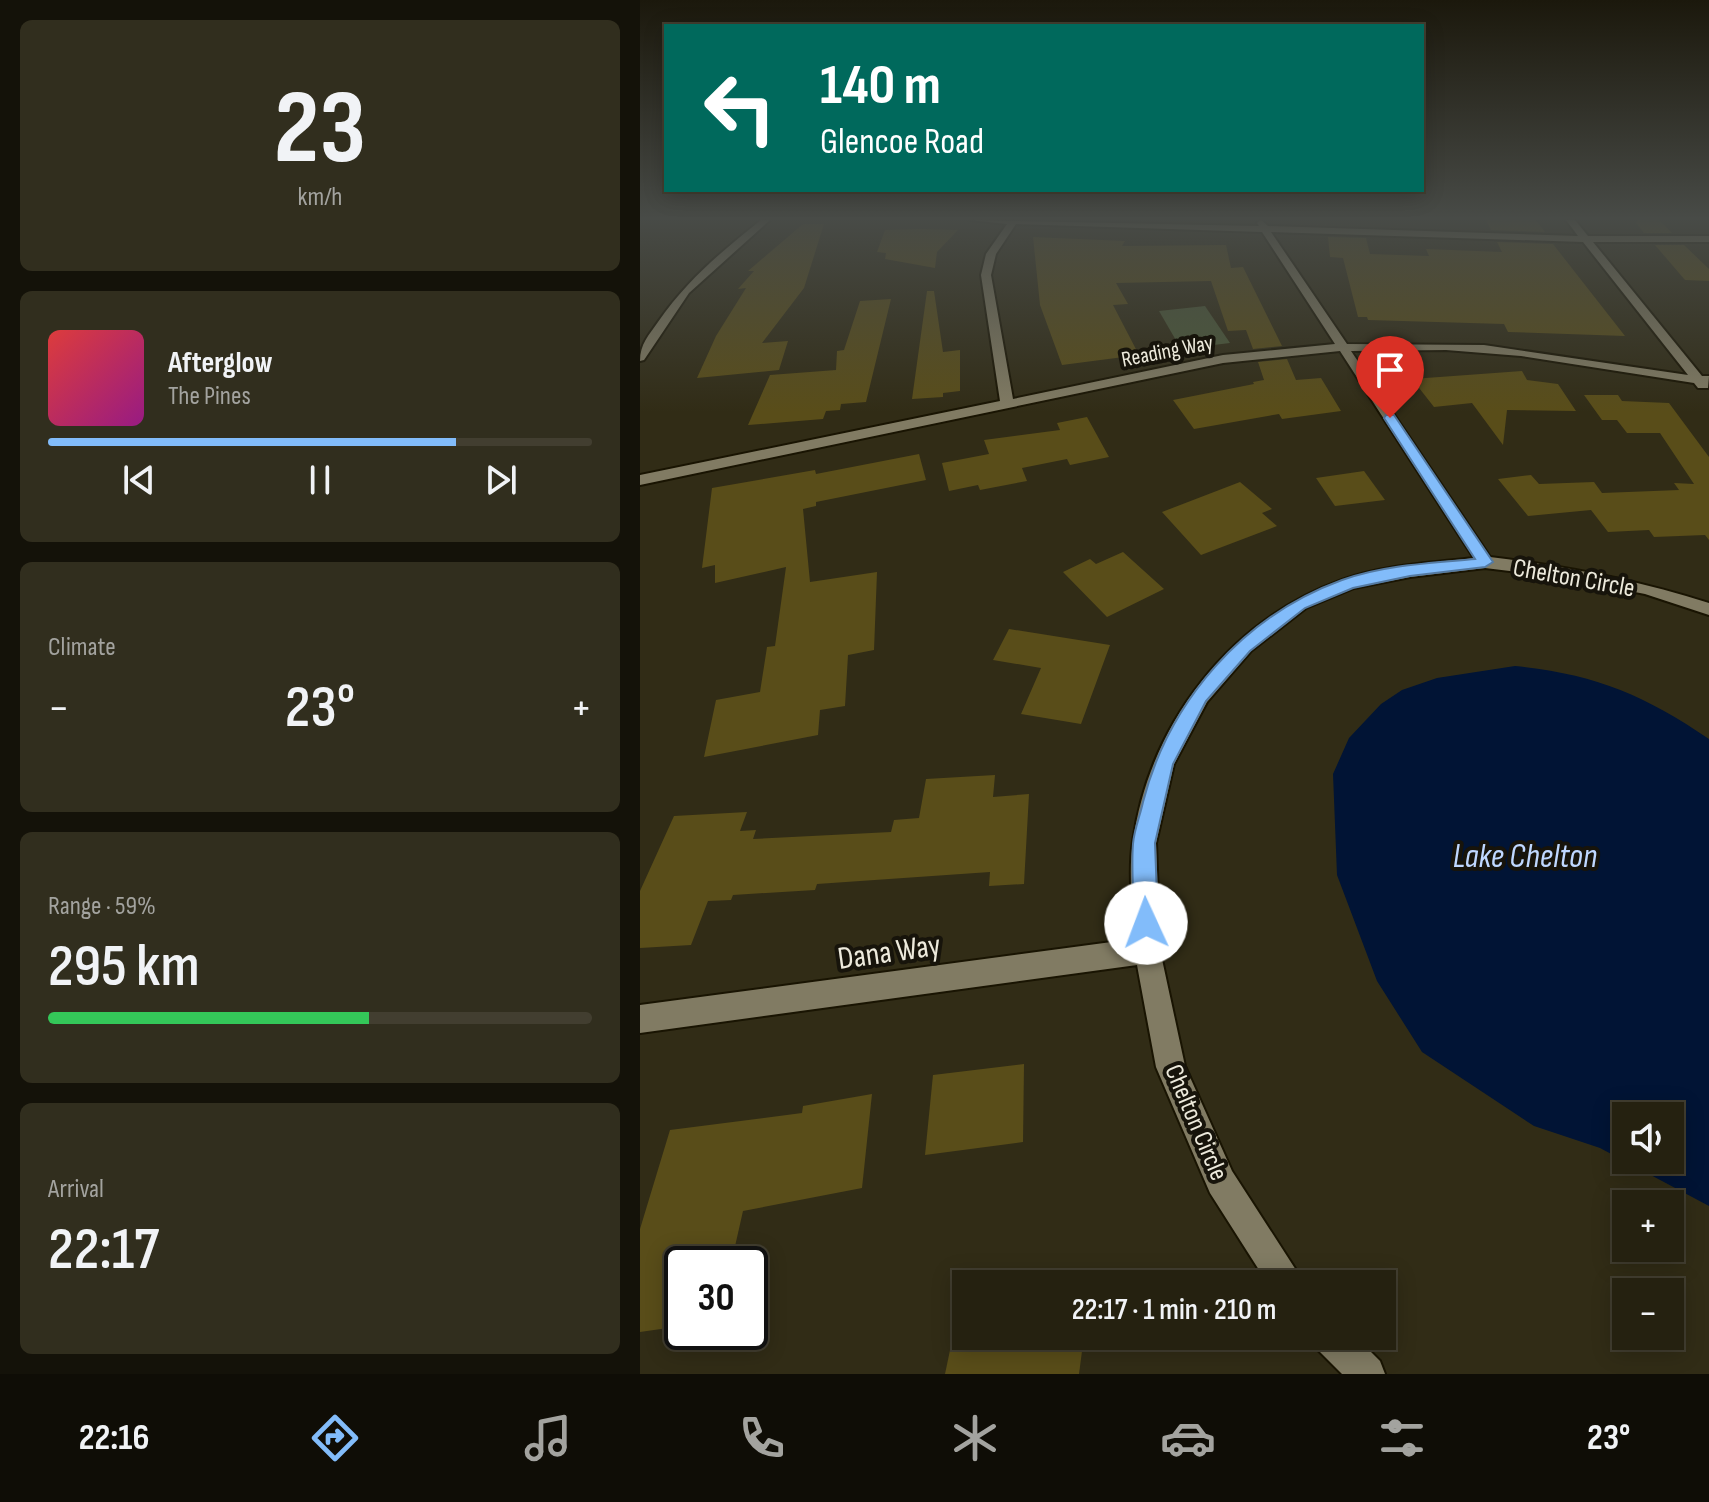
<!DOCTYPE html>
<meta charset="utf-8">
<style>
body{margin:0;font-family:"Sofia Sans Condensed",sans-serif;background:#312e1e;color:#f1f3f6;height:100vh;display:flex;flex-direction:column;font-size:30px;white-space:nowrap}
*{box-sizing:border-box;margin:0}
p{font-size:26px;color:#a3a39f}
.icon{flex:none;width:44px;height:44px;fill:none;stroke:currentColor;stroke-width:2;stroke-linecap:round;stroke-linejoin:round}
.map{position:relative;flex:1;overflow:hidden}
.side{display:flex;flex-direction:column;gap:20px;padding:20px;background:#141209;width:640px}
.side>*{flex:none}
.banner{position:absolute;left:24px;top:24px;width:760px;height:168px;border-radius:0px;box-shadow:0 4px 20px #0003,0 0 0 2px #423e30;background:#00695c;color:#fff;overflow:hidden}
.controls{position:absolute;left:972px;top:1102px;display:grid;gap:16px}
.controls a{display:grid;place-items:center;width:72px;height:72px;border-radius:0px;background:#252110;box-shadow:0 4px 20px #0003,0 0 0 2px #423e30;font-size:40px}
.speed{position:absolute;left:24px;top:1246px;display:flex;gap:16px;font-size:40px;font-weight:700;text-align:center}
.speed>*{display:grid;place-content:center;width:104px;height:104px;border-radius:50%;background:#252110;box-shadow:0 4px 20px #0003,0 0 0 2px #423e30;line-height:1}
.speed .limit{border:4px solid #111;border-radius:12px;background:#fff;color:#111}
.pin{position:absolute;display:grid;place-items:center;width:68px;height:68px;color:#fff;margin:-82px -34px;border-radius:50% 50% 50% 0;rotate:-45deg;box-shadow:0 0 8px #0007}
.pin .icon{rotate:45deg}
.me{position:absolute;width:88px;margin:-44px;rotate:358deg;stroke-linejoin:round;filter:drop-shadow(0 0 6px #0008)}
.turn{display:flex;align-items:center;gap:28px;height:168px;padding:0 24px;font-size:36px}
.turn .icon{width:104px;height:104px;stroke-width:2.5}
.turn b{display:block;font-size:56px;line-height:68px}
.big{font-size:60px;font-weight:600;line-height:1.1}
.side .tile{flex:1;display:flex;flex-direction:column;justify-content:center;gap:12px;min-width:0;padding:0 28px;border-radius:12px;background:#312e1e}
.side .dial{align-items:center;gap:0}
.dial b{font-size:104px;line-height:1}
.song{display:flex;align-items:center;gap:24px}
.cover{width:96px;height:96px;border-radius:12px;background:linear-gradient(135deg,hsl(0 70% 55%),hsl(310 70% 35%))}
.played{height:8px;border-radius:4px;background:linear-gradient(90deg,#82bcfa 75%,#423e30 75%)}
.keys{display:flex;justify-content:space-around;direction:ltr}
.heat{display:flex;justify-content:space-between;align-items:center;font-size:44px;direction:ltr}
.charge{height:12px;border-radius:6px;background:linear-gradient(90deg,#34c759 59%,#423e30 0)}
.trip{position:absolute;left:312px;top:1270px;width:444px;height:80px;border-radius:0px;background:#252110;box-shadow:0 4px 20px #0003,0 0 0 2px #423e30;font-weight:600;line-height:80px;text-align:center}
.tabs{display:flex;height:128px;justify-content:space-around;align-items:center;background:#0f0d06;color:#a3a39f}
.tabs .icon{width:56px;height:56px}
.tabs .active{color:#82bcfa}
.tabs b{font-size:36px;color:#f1f3f6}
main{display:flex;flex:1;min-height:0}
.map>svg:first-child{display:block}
.green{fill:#4c5939}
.water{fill:#011435;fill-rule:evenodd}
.building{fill:#594d19}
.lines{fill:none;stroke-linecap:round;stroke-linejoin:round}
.street-casing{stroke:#191402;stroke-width:4}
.street{fill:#817b63;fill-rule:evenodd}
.route{fill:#82bcfa;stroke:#547aa2;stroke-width:2}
.labels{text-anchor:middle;stroke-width:8;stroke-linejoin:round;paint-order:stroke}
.far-street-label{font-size:22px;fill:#edeadc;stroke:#17140b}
.street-label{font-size:26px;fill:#edeadc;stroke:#17140b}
.near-street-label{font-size:32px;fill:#edeadc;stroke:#17140b}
.near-water-label{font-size:34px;font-style:italic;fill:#bfd8ff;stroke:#17140b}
</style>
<main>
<section class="side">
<div class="tile dial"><b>23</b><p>km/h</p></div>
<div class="tile">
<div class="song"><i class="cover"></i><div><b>Afterglow</b><p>The Pines</p></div></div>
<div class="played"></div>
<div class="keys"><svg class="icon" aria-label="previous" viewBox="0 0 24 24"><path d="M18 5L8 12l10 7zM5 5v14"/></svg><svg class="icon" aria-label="pause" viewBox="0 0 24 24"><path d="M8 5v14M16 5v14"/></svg><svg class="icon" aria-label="next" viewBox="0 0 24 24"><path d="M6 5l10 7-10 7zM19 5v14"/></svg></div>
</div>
<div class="tile"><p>Climate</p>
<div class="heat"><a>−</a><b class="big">23°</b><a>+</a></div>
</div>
<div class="tile"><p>Range · 59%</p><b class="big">295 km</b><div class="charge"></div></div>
<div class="tile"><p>Arrival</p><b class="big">22:17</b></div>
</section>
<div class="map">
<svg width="1069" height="1374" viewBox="0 0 1069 1374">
<rect width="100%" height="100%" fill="#312c16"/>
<polygon class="green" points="565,306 590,343 541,349 519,311"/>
<path class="water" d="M875,666C954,674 1003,694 1069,739V1206L960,1148L894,1126L782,1052L737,981L697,875L693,774L709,738L741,704L762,690L797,678ZM986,1116H1030V1160H986Z"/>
<g class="building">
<polygon points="846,220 896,220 905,232 851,230"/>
<polygon points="999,220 1019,220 1032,233 1004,233 996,223"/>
<polygon points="163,224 184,224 164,288 122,343 148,341 139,370 57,378 76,336 106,288 98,289 114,271 108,271"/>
<polygon points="280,229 318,230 297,252 295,268 245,259 246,253 237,252 245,230"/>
<polygon points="393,237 485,241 482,246 586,245 591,268 603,267 642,346 613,349 606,330 588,331 571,281 476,283 488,304 473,305 499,355 422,365 400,305"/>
<polygon points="688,237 726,238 730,254 789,256 786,249 862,252 857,242 913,244 985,336 868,332 864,324 728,320 727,317 718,317 703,258 690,257"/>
<polygon points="1015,245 1044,245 1069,269 1069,281 1045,280"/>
<polygon points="287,291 294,291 303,352 320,350 320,391 303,393 303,397 272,399"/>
<polygon points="251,299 226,402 201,404 200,410 186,411 183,419 108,425 130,375 196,370 197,351 204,350 220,301"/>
<polygon points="647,359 656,380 681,378 701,411 642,419 639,414 554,429 533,400 614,384 613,382 624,380 618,362"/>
<polygon points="882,371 887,380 918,384 936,411 867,410 863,445 832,403 794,407 772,379"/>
<polygon points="944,395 978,395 982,401 1029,403 1069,457 1069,540 1065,535 1014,537 1009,530 968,532 951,510 888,516 858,479 891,475 899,484 954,482 962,493 1039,490 1034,483 1054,484 1020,433 987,433 977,420 962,420"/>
<polygon points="447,417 469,457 430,465 427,459 382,468 387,481 340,490 338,485 309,491 302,463 349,454 344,440 420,430 417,423"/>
<polygon points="279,454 286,480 176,502 176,506 163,509 170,582 237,572 234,650 208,655 205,706 180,710 178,735 64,757 76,700 120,692 127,647 135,646 146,567 75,583 75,565 62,568 72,488 175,470 176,474"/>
<polygon points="724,471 745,500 695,506 676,478"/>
<polygon points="600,482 632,509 622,513 637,526 561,555 522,512"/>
<polygon points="483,552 524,589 467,617 423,572 450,559 456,564"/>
<polygon points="369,629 470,645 441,724 381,714 401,668 353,660"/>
<polygon points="355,775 353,797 389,794 384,884 349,886 350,872 177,884 175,890 93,895 91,900 68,901 51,945 0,948 0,891 34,816 107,812 100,831 116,830 113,839 251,832 254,820 279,818 286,779"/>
<polygon points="384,1064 383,1142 285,1155 293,1075"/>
<polygon points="232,1094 222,1188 103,1211 91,1264 42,1264 42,1326 0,1332 0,1229 30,1130 162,1113 163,1106"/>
<polygon points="313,1336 444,1336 439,1374 305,1374"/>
</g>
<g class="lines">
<defs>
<g id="street">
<path d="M121,220H130L49,293L4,360L0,361C0,344 9,335 18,322C48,279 80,253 121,220Z"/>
<path d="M330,220L619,226L617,223L621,220L628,226L938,236L926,220H935L948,236H1069V242H953L1062,376H1069L1068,388H1058L1054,383L881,356L806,350L711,351L850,557C925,566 997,580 1069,603V615L1005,594L918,577L845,568L770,577L714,588L666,608L611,651L567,702L534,764L516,843L520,950L545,1066L592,1171L665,1284H628L570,1193L516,1067L497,965L0,1033V1005L494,939C493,908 488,872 493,841C510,723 589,621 702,580C743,565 791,563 834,558L700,351L583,363L0,485V475L360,401L341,275L346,254L367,224ZM376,224L622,232L695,344L583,355L373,399L351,275L356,254ZM631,232L943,242L1048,375L844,345L707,344Z"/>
<polygon points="672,1336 715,1336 740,1361 745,1374 702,1374 677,1349"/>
</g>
</defs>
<use href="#street" class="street-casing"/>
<use href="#street" class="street"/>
</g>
<linearGradient id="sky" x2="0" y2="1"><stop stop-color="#1b180c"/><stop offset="0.53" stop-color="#484b47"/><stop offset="1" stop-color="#484b47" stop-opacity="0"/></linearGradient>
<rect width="1069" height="412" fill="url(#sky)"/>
<path class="route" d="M746,415H754L853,562L845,567L770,576L713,588L665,608L610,651L566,701L533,764L515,843L518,923L514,931L506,935L498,931L494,923C494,897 491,870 493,844C494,830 500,816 503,802C529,701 603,616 702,580C743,565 791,563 835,559L744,418Z"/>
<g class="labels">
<g class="far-street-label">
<text transform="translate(527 350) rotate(-11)" y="8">Reading Way</text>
</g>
<g class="street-label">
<text transform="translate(934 577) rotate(10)" y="9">Chelton Circle</text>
<text transform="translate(557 1122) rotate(67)" y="9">Chelton Circle</text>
</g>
<g class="near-street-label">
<text transform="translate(249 951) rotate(-8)" y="11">Dana Way</text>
</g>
<g class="near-water-label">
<text x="885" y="867">Lake Chelton</text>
</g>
</g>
</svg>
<div class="controls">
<a><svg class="icon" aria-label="sound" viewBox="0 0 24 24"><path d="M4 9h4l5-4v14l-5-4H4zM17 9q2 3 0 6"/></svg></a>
<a>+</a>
<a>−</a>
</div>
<div class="speed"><div class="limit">30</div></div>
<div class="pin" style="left:750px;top:418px;background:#d93025"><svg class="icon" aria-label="arrive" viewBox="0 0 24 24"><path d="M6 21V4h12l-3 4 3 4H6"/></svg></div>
<svg class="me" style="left:506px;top:923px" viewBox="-20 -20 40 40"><circle r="19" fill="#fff"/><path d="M0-13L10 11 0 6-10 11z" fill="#82bcfa"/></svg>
<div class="trip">22:17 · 1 min · 210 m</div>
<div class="banner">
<div class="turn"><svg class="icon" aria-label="left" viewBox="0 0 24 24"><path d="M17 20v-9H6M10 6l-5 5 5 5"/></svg><div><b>140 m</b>Glencoe Road</div></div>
</div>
</div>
</main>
<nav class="tabs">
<b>22:16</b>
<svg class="icon active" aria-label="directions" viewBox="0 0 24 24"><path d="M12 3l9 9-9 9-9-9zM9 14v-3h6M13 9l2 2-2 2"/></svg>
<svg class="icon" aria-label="music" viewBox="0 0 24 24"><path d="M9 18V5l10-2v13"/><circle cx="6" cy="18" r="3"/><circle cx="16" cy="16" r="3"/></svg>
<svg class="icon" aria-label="phone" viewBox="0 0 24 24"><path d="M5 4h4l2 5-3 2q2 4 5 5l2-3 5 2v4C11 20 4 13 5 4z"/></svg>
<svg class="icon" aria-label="climate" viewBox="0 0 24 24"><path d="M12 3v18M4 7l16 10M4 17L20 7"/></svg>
<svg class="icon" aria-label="car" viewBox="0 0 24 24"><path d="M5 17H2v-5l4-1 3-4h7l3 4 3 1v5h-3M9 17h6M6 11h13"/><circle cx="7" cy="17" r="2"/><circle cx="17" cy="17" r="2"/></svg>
<svg class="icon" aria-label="filters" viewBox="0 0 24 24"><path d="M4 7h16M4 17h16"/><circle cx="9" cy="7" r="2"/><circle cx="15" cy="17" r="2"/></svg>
<b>23°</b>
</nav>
